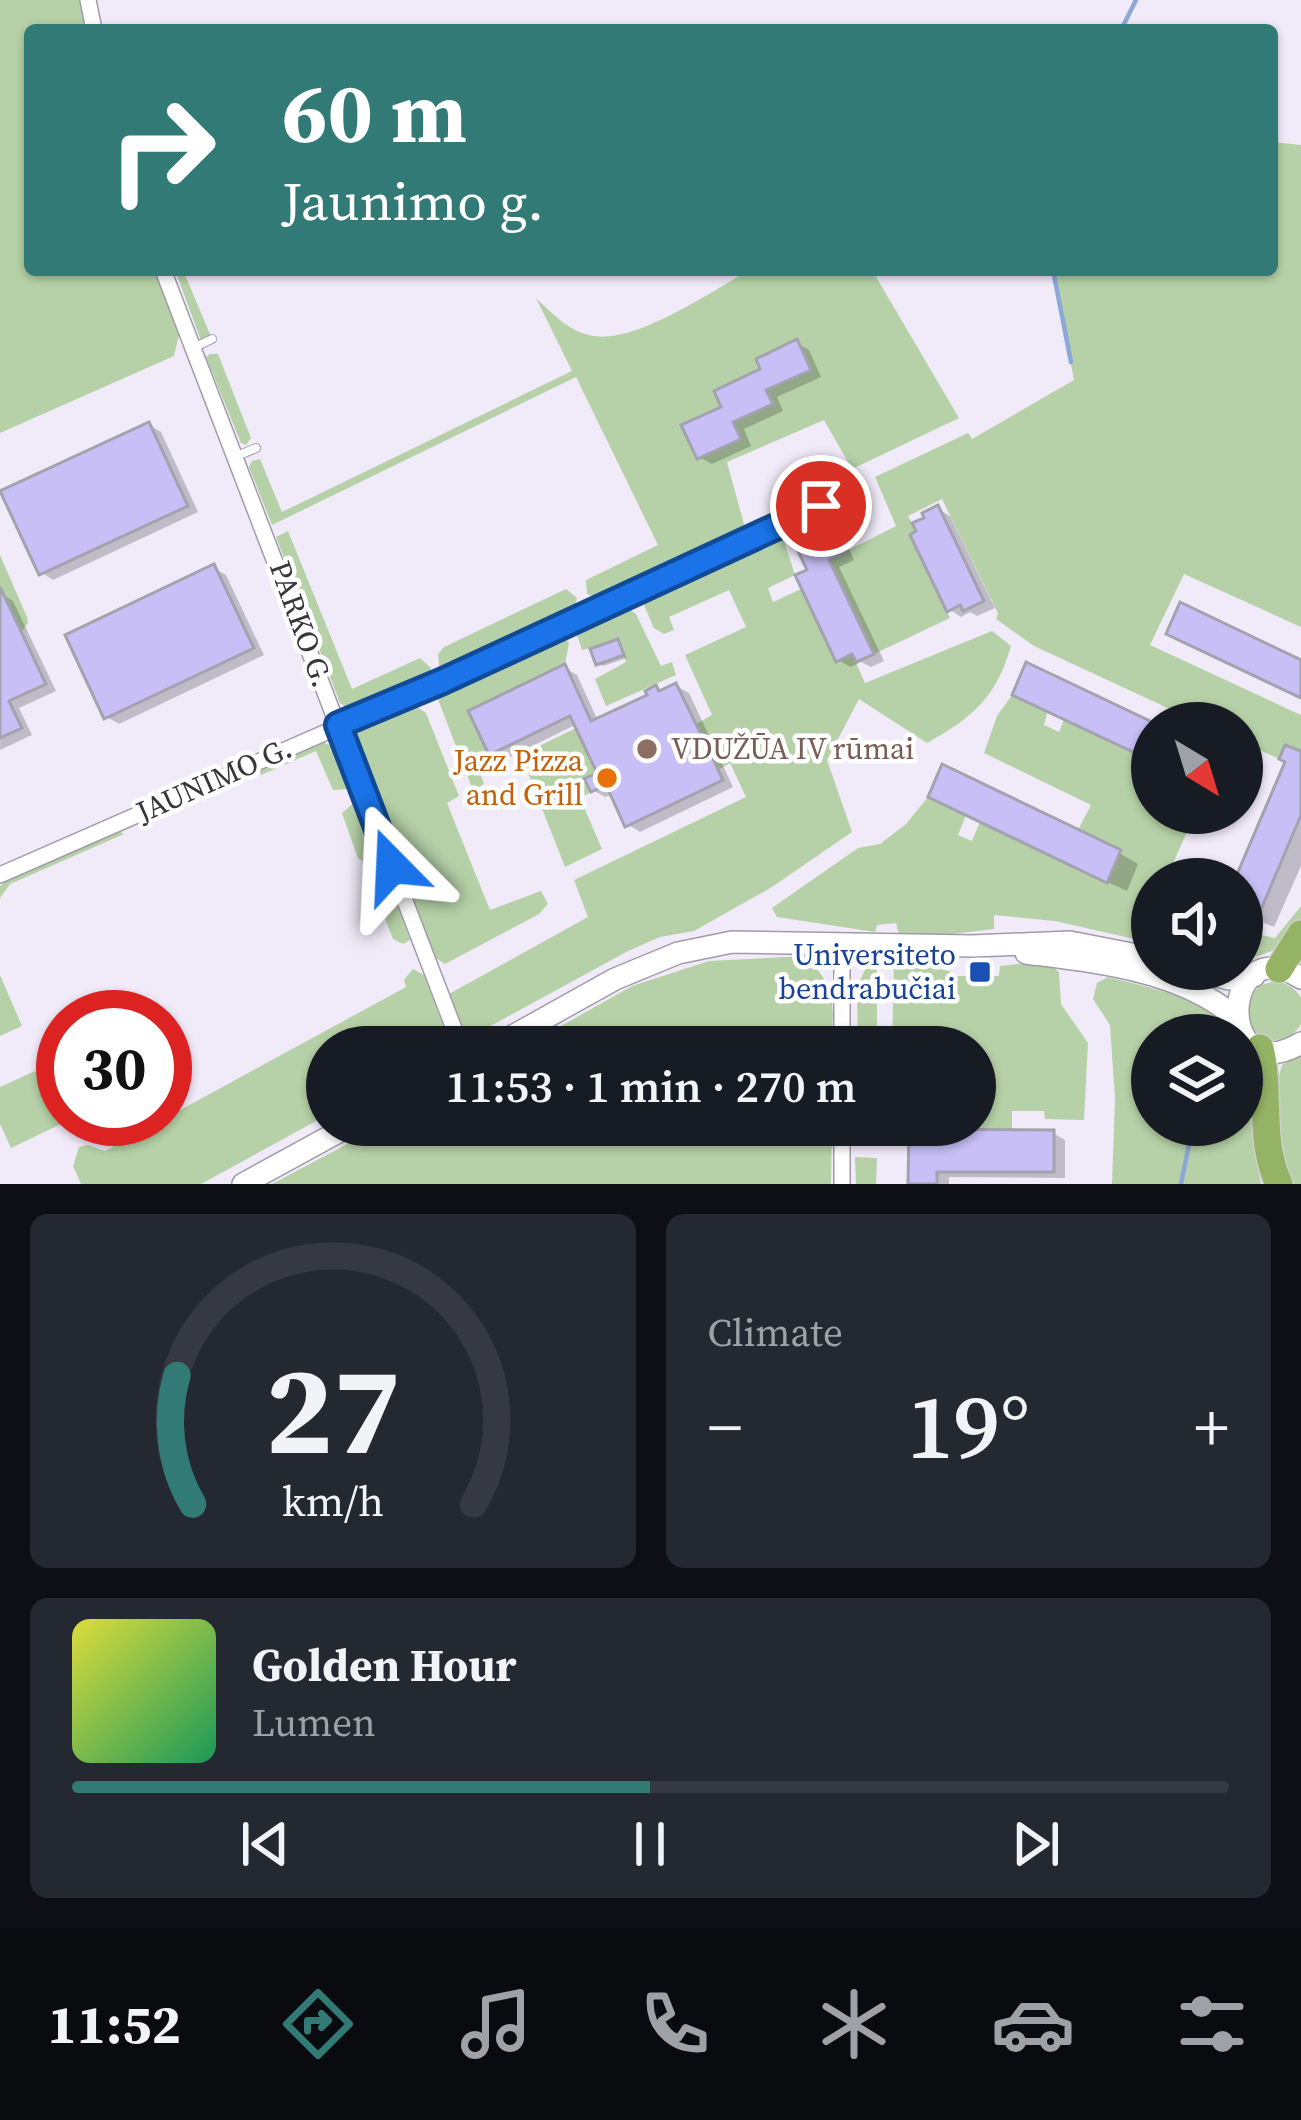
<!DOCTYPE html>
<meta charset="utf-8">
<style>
body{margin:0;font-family:"Source Serif 4",serif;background:#242831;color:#f1f3f6;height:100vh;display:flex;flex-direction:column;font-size:45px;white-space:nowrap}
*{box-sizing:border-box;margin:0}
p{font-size:39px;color:#9ea1a6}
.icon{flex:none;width:66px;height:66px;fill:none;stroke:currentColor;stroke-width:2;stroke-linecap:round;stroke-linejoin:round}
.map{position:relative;height:1184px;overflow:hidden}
.side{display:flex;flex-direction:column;gap:30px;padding:30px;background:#0d0f14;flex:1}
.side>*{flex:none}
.hud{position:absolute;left:24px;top:24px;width:1254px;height:252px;border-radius:12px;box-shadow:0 3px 9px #0004;background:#327a75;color:#fff;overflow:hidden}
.needle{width:78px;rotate:142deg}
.tools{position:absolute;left:1131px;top:702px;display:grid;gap:24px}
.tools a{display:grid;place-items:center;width:132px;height:132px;border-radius:50%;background:#171b24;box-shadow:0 3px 9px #0004;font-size:60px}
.speed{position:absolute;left:36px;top:990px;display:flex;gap:24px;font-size:60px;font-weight:700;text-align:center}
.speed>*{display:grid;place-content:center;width:156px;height:156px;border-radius:50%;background:#171b24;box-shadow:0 3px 9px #0004;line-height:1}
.speed .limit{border:18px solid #d22;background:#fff;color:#111}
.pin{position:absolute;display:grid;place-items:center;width:102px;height:102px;color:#fff;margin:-51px;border:6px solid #fff;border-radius:50%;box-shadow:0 3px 12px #0007}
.me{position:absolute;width:132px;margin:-66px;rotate:339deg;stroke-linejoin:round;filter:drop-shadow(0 0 9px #0008)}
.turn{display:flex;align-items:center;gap:42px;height:252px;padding:0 60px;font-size:54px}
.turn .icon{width:156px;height:156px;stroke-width:2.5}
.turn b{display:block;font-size:84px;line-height:102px}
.big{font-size:90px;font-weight:600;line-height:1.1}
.side .card{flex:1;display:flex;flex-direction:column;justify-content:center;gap:18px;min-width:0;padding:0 42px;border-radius:18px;background:#242831}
.side .dial{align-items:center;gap:0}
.dial svg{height:312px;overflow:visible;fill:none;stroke:#363941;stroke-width:7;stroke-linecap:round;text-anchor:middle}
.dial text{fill:#f1f3f6;stroke:none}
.song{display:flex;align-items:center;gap:36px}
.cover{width:144px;height:144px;border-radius:18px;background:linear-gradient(135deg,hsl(60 70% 55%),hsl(150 70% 35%))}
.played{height:12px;border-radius:6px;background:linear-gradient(90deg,#327a75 50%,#363941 50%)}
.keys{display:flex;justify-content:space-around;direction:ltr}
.heat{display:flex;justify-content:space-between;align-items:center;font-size:66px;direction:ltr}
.side .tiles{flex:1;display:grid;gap:30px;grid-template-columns:1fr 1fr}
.card:last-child{grid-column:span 2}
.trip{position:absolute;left:306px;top:1026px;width:690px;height:120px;border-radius:60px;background:#171b24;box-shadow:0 3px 9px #0004;font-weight:600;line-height:120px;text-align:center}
.tab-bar{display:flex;height:192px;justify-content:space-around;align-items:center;background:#090b0e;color:#9ea1a6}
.tab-bar .icon{width:84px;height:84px}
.tab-bar .on{color:#327a75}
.tab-bar b{font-size:54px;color:#f1f3f6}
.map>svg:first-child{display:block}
.green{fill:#b6d1a7}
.shadow{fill:#0003}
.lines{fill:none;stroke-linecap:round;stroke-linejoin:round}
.stream{stroke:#8ba8d7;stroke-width:4.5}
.building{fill:#c7bff5;stroke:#a3a2af;stroke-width:3}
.lane-casing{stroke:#a19ba8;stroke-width:10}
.street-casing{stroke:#a19ba8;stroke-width:18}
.secondary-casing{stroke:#a19ba8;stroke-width:24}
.highway-casing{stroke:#cfcfd0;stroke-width:30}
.lane{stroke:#fff;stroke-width:8}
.street{stroke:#fff;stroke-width:15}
.secondary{stroke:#fff;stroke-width:21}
.highway{stroke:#94b365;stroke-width:27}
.route-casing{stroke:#114b97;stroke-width:30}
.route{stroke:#1a73e8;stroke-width:21}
.education-dot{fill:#8d6e63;stroke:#fff;stroke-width:4.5}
.food-dot{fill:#e8710a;stroke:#fff;stroke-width:4.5}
.transit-dot{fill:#1a4fb4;stroke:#fff;stroke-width:4.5}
.labels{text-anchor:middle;stroke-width:9;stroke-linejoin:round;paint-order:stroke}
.street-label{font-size:30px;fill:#38353b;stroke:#fff}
.education-label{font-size:30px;fill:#785e54;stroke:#fff;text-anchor:start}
.food-label{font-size:30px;fill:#c56008;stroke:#fff;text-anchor:end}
.transit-label{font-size:30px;fill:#164399;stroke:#fff;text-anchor:end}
</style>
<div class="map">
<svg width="1301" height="1184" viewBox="0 0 1301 1184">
<rect width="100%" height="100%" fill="#f1ebf9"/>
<g class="green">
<polygon points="0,0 80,0 85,30 30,30 30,270 154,270 179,335 174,356 0,433"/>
<polygon points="1272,142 1301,145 1301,627 1184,574 1150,645 1301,715 1301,751 1285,745 1279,759 1242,742 1242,723 1200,723 1034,646 996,619 998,613 942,499 908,516 916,531 910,535 950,618 874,654 829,560 896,526 875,477 968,433 972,439 1074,380 1053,270 1272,270"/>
<polygon points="175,270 183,270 212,339 202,343"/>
<path d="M750,270H872L959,418L852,469L824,420L727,462L745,528L595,597L587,594L586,580L658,545L576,377L272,525L249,467L252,461L260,459L282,512L572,371L536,298C551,312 567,330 589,335C632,347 711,291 750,270Z"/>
<polygon points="210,354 218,354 251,438 246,445 241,443 206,357"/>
<polygon points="288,531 352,689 420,658 431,668 427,677 351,710 340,703 276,537"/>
<path d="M781,532L795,575L768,588L773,602L801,589L836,661L852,654L865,683L992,631L1011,646C996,698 973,717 927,743L859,699L827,760L852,832L772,887L694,931L660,937L628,951L474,1035L466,1033L447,995L588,917L574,880L746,797L730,763L718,770L696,724L712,715L685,655L746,627L729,590L669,617L674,630L664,634L654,628L643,603L646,593Z"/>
<polygon points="0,555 27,617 28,623 21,632 0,591"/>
<polygon points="566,589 577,598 575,606 445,668 439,666 438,654 444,647"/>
<polygon points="622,604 636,614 661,666 672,662 676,675 606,706 595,679 626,662 619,640 582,650 576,632 579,624"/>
<polygon points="553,636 566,638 569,643 565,664 468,711 494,766 480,773 484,784 473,790 437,697 445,688"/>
<polygon points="1012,695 1048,710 1044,725 1059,732 1064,720 1152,761 1152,813 1222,813 1211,833 1195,830 1186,834 1166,879 1152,879 1152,943 1055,921 994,915 994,929 952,934 899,934 896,923 877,925 875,932 777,917 772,908 858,848 880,844 906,824 928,797 967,813 958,835 972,841 980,822 1107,882 1077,832 1091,805 984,753 997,716"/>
<polygon points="413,704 426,713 459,796 447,803 490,910 541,891 548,904 539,914 445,964 434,957 353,741 358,730"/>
<polygon points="576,728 597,773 585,779 591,792 580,798 602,849 565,867 521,755"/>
<path d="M320,742C342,745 351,770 350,789L333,790L316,751L261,775L259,770Z"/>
<polygon points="355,802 360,804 379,856 369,866 358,858 342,813"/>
<polygon points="118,831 124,834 10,884 0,898 0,886 8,880"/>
<polygon points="391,889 410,940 403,944 393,939 378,900 383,891"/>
<polygon points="1301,906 1301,926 1272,951 1242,962 1242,931 1275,938"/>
<path d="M805,956C837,987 834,1005 831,1047H524L632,986L709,961Z"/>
<path d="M877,958V1047H858C859,1019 850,973 877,958Z"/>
<polygon points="1045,961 1059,972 1061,1004 1088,1043 1084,1120 1045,1119 1044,1111 1012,1111 1012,1130 940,1130 940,1125 975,1125 975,1047 892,1047 894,962 950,971 950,976 999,976 1000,966"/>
<polygon points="413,969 424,975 451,1047 327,1047 327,1115 201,1184 81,1184 73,1166 79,1147 88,1145 105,1151 406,987 404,980"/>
<polygon points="0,975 22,1026 0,1036"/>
<path d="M1108,977C1150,988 1208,997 1232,1035H1152V1125H1242V1049L1254,1064L1253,1144L1261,1184H1112L1115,1099L1110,1025L1093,999L1097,983Z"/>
<circle cx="1275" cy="1011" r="29"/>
<path d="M1301,1053V1184H1290C1274,1150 1270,1102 1282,1065Z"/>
<polygon points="35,1071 61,1124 11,1148 0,1124 0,1087"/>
<polygon points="383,1125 832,1125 831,1184 272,1184"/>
<polygon points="855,1157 877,1158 876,1184 856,1184"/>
</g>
<g class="shadow">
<polygon points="797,343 809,350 821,377 777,397 783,411 744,429 751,446 712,464 699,457 725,409"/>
<polygon points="149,425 161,432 198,512 53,580 41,572"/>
<polygon points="938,509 950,516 995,608 977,616 970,612 961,617 949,609"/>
<polygon points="826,520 839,527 854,560 839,567 884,661 871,667 861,662 851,667 838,660 811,571"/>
<polygon points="214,568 226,575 264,655 119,724 107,717"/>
<polygon points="2,594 13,601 56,691 19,708 32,735 0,750"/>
<polygon points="618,643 627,658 603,666 598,663"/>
<polygon points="565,668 577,675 598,721 651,696 656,689 662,693 676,686 689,693 733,787 640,832 627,824 613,794 605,797 593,790 601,774 577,724 504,760 492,753"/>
<polygon points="1301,755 1301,866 1274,927 1242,913 1242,879 1239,879"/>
<polygon points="1119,853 1138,864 1127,891 1071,865"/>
<polygon points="912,1132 1053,1133 1065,1140 1065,1178 949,1177 949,1184 911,1184"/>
</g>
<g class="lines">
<g class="stream">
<polyline points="1121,30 1136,0"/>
<polyline points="1053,270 1071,362"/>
<polyline points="1181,1184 1193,1125"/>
</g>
</g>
<g class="building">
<polygon points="797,339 811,370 766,390 773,404 733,422 741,439 697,459 681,425 721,407 714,391 760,369 756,359"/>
<polygon points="149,422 188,506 39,575 0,491"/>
<polygon points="938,505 984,601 963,611 960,605 947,612 910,535 916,531 912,523 924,518 922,513"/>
<polygon points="826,517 844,553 829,560 874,654 856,662 852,654 836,662 795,575 807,570 790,534"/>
<polygon points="214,564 254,648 104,719 65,635"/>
<polygon points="0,587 46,684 9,701 22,728 0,738"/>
<polygon points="1180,602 1301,660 1301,698 1166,634"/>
<polygon points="618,639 624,655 596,665 590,649"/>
<polygon points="1026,662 1152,722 1152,761 1012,695"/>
<polygon points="565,664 591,721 647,695 645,691 656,685 659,691 676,683 723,780 625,827 606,785 591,792 584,779 597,773 570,716 489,755 468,711"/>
<polygon points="1285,745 1301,751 1301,815 1257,919 1242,913 1242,879 1235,879 1285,762 1279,759"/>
<polygon points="942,764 1121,850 1107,883 928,797"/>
<polygon points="909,1129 1054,1130 1054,1172 937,1172 937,1184 908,1184"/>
</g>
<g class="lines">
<defs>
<g id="lane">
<polyline points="195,347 212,339"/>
<polyline points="237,456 256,448"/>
</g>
<g id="street">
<polyline points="88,0 94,30"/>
<polyline points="163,270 461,1047"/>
<polyline points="0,875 443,681 821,506"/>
<polyline points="842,943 842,1047"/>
<polyline points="842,1125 842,1184"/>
</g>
<g id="secondary">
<path d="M1026,953C1096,962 1180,970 1235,1017"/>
<polyline points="1192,969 1229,979 1254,976"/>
<path d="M1301,978C1219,926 1215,1094 1301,1043"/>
<polyline points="493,1047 615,979 678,953 732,942 972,946 1070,942 1152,958"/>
<polyline points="243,1184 351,1125"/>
</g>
<g id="highway">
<polyline points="1279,969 1301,934"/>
<path d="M1260,1048C1271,1095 1258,1139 1279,1184"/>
</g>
</defs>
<use href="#lane" class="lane-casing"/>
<use href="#street" class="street-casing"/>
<use href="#secondary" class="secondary-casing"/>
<use href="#highway" class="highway-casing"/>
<use href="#lane" class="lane"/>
<use href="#street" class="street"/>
<use href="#secondary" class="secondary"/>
<use href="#highway" class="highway"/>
</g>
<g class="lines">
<defs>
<polyline id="route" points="392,866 338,725 443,681 821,506"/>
</defs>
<use href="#route" class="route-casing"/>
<use href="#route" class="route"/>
</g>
<circle class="education-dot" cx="647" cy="749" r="12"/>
<circle class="food-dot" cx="607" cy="778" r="12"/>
<rect class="transit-dot" x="968" y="960" width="24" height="24" rx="6"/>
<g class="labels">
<g class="street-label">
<text transform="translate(301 624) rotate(70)" y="10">PARKO G.</text>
<text transform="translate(214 780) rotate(-24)" y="10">JAUNIMO G.</text>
</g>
<g class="education-label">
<text x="671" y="759">VDUŽŪA IV rūmai</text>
</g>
<g class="food-label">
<text x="583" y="771">Jazz Pizza<tspan x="583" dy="34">and Grill</tspan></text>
</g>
<g class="transit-label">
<text x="956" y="965">Universiteto<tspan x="956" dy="34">bendrabučiai</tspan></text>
</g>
</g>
</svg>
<div class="tools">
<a><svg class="needle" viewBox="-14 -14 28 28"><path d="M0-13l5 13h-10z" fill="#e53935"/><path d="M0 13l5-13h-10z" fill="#9ea1a6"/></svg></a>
<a><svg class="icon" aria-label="sound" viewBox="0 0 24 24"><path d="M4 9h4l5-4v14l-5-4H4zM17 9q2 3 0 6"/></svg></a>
<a><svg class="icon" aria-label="layers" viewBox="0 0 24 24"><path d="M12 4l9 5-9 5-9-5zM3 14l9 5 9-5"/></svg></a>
</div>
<div class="speed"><div class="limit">30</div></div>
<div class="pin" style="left:821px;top:506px;background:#d93025"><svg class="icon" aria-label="arrive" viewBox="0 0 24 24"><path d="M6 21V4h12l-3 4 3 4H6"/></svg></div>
<svg class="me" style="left:392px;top:866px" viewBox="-20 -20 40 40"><path d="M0-17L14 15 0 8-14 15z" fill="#1a73e8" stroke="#fff" stroke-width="4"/></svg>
<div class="trip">11:53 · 1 min · 270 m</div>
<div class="hud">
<div class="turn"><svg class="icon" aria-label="right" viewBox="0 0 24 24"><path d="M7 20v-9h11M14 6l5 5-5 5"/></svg><div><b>60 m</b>Jaunimo g.</div></div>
</div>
</div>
<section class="side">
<div class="tiles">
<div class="card dial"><svg viewBox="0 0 100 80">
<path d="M14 69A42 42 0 1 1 86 69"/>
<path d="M14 69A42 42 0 0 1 10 36" stroke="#327a75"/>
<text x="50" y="56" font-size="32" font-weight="700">27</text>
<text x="50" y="72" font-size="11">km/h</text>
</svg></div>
<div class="card"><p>Climate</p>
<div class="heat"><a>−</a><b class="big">19°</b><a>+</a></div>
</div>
<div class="card">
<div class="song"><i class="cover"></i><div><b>Golden Hour</b><p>Lumen</p></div></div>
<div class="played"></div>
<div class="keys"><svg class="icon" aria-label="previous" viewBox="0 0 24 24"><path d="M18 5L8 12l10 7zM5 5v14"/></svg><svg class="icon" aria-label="pause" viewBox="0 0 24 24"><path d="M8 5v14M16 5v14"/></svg><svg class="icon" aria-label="next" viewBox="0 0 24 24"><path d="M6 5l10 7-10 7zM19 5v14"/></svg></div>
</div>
</div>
</section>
<nav class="tab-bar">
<b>11:52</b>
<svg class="icon on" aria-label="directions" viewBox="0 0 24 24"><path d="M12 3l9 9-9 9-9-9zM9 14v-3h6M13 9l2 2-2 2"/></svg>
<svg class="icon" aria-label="music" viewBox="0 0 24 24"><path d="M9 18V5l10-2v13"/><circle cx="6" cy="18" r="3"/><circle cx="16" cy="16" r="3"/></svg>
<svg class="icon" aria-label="phone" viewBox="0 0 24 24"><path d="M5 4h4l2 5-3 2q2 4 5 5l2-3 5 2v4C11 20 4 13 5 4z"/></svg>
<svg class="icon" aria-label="climate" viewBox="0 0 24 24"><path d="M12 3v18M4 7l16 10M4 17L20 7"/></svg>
<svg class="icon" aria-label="car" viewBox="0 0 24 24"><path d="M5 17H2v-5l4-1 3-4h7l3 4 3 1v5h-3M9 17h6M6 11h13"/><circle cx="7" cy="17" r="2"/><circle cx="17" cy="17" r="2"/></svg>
<svg class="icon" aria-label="filters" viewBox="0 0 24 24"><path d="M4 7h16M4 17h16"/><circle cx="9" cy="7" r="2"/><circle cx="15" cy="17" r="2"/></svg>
</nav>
